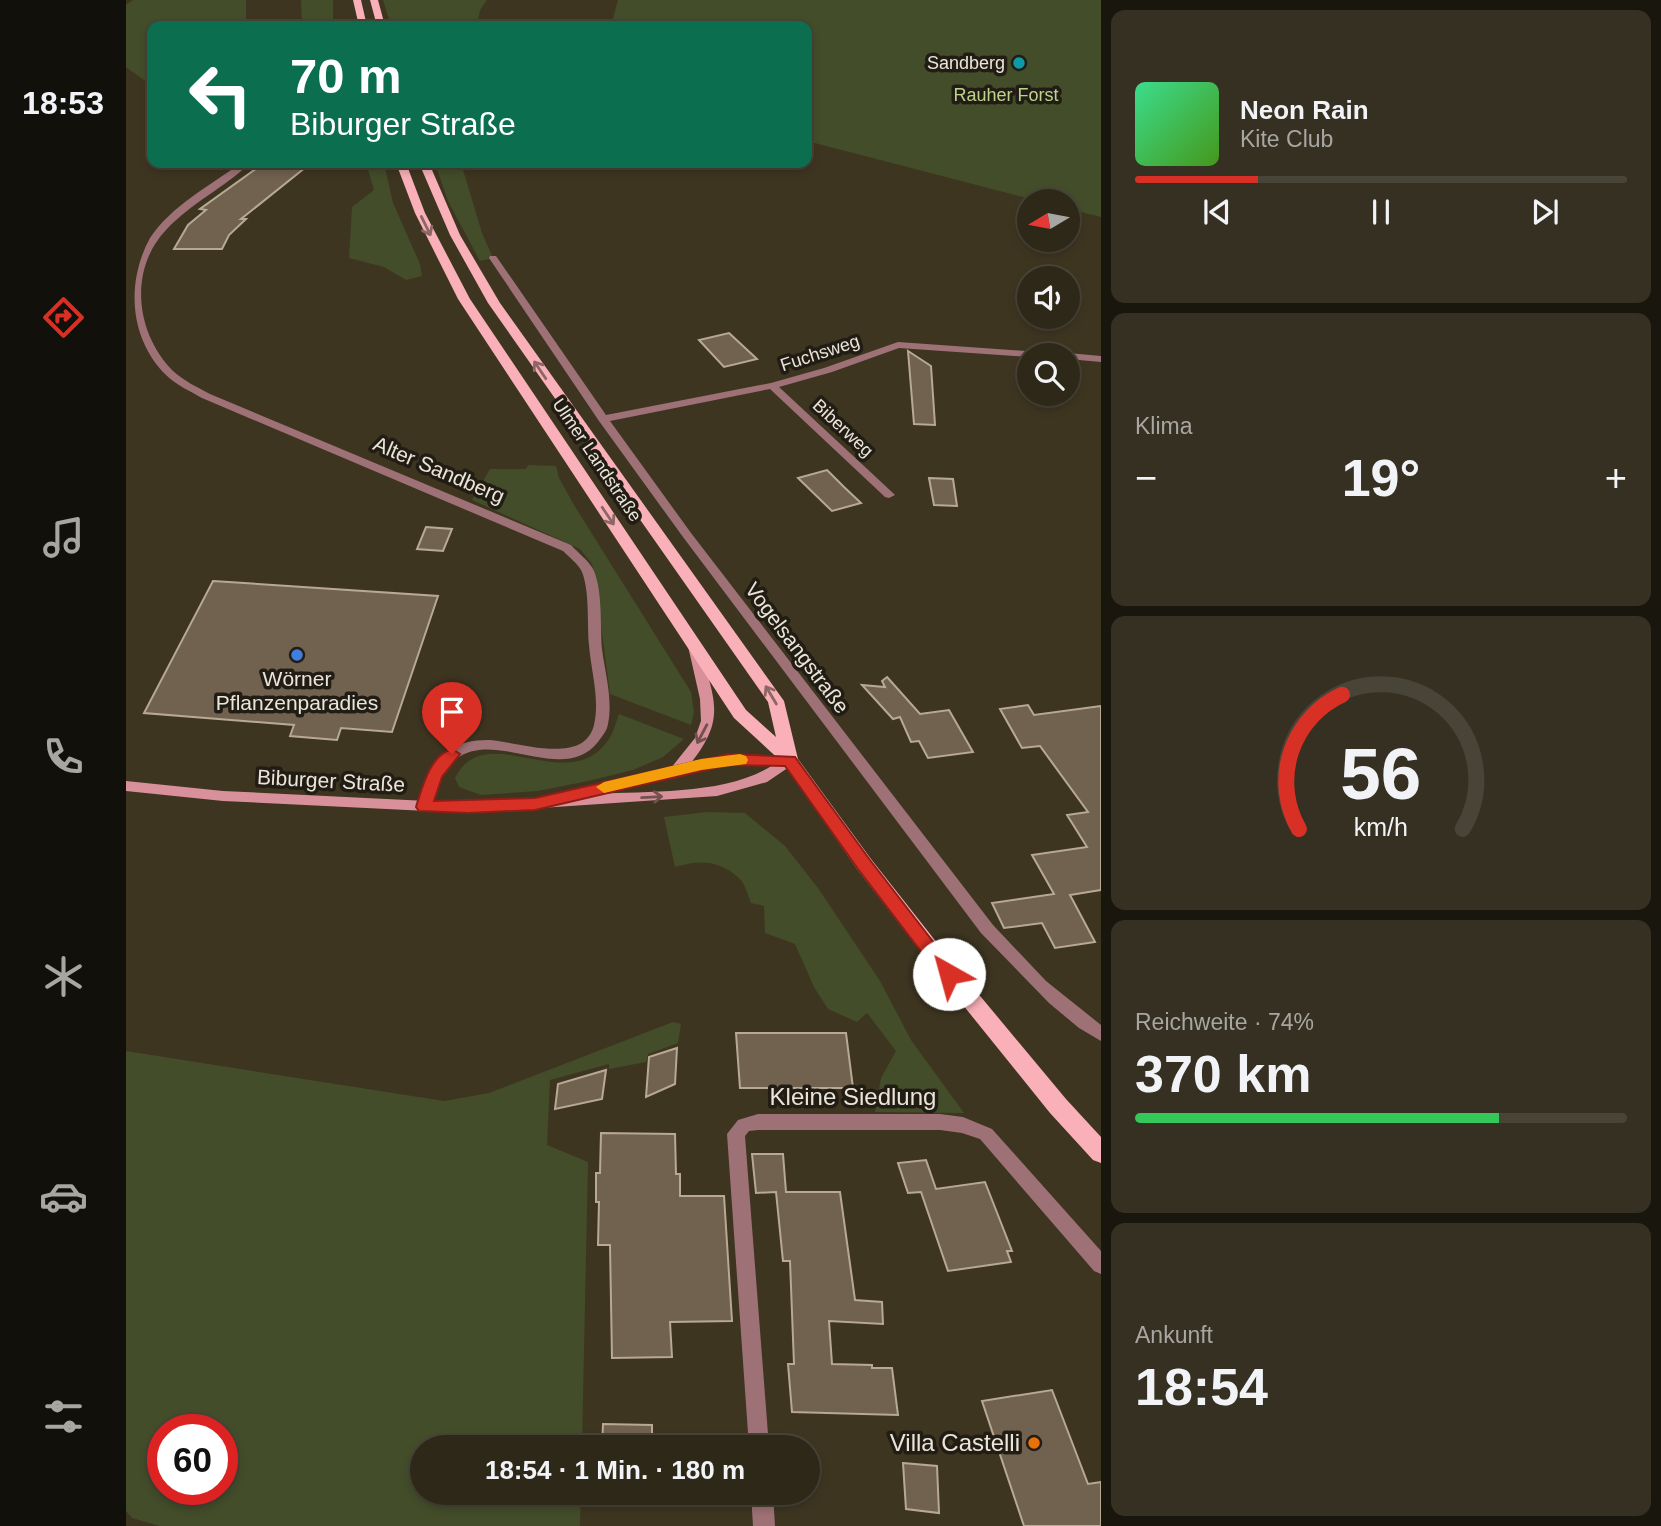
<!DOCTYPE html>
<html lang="de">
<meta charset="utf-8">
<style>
body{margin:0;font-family:Arial,sans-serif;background:#363022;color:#f1f3f6;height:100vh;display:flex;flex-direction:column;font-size:26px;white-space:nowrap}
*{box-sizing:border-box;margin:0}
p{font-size:23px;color:#a7a6a2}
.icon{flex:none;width:38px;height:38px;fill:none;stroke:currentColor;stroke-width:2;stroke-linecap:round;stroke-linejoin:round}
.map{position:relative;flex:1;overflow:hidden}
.details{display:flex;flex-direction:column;gap:10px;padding:10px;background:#19160e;width:560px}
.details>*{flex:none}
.guide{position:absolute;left:21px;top:21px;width:665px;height:147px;border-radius:14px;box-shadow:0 4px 10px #0003,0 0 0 2px #494438;background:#0b6e4f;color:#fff;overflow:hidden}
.needle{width:46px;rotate:260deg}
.controls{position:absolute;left:891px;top:189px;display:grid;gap:14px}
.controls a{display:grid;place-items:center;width:63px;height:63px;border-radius:50%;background:#2e2819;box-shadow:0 4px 10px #0003,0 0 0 2px #494438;font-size:35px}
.speed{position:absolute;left:21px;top:1414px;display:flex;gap:14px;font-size:35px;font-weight:700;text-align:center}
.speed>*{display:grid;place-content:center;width:91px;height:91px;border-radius:50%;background:#2e2819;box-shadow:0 4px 10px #0003,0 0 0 2px #494438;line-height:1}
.speed .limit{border:10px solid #d22;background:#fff;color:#111}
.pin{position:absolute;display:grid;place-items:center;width:60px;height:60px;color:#fff;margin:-72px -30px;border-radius:50% 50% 50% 0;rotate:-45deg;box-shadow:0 0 7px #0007}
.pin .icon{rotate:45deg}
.me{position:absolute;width:77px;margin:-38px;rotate:322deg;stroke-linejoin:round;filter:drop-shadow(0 0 5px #0008)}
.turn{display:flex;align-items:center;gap:24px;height:147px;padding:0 28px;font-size:32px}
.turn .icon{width:91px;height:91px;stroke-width:2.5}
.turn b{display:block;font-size:49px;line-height:60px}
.big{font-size:52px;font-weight:700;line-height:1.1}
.details .tile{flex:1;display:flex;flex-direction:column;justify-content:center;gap:10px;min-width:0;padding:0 24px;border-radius:14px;background:#363022}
.details .dial{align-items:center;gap:0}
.dial svg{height:182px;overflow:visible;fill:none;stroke:#494438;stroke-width:7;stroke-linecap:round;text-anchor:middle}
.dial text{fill:#f1f3f6;stroke:none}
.song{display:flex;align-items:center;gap:21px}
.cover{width:84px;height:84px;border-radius:10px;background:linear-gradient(135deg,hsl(150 70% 55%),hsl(100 70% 35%))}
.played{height:7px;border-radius:4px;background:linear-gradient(90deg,#d93025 25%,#494438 25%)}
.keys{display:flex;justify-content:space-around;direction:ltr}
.heat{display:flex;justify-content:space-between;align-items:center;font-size:38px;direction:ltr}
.charge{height:10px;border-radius:5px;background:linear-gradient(90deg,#34c759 74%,#494438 0)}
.trip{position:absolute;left:284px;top:1435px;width:410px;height:70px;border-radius:35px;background:#2e2819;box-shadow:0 4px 10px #0003,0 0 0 2px #494438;font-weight:700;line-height:70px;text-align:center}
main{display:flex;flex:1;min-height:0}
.menu{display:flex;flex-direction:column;width:126px;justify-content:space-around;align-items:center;background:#12100a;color:#a7a6a2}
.menu .icon{width:49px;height:49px}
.menu .active{color:#d93025}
.menu b{font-size:32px;color:#f1f3f6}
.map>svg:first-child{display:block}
.green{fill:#434d2a;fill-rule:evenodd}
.building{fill:#70624f;stroke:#b7a993;stroke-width:2}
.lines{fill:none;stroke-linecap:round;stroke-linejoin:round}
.street{fill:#9e7176;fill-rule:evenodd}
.secondary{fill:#d8919a;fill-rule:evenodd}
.primary{fill:#f9b0b8;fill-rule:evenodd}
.oneway{stroke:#8d6666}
.oneway2{stroke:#735151}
.route{fill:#d93025;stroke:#8d1f18;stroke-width:2}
.slow{fill:#f59e0b}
.culture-dot{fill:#0f9aa8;stroke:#211d15;stroke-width:2.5}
.shop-dot{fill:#3f7fe0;stroke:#211d15;stroke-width:2.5}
.food-dot{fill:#e8710a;stroke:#211d15;stroke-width:2.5}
.labels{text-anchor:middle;stroke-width:7;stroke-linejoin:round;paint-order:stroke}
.far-poi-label{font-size:18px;fill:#ebe5d9;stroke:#211d15;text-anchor:end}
.far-park-label{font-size:18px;fill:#bed38a;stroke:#211d15}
.far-street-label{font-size:18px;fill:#ebe5d9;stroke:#211d15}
.street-label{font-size:21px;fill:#ebe5d9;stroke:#211d15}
.poi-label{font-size:21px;fill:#ebe5d9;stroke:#211d15}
.near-street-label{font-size:24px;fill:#ebe5d9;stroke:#211d15}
.near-poi-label{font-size:24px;fill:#ebe5d9;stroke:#211d15;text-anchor:end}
</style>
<main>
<nav class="menu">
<b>18:53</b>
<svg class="icon active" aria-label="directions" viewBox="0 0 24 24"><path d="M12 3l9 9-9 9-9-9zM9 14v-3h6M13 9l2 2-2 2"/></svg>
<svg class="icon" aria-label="music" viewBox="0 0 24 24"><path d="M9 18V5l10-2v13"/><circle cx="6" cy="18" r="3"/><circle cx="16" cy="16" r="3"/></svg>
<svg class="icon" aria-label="phone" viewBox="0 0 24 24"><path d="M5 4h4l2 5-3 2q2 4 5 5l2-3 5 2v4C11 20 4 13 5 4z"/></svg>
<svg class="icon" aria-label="climate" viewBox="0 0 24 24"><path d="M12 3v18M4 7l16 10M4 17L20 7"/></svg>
<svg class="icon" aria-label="car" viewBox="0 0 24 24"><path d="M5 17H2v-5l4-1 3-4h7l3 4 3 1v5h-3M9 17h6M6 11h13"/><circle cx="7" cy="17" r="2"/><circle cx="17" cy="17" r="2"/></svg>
<svg class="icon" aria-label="filters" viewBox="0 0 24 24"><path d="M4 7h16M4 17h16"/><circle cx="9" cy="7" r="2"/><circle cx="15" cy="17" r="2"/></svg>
</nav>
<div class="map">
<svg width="975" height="1526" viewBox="0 0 975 1526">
<rect width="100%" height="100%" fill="#3e3521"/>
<g class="green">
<polygon points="7,0 120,0 120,26 26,26 26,86 0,67 0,5"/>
<polygon points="175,0 207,0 207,26 176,26"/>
<polygon points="257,0 361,0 354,10 351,26 265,26"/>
<polygon points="492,0 975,0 975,217 942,209 942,201 912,201 681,141 681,26 485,26"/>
<polygon points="240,163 258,163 267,203 294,264 296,276 280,280 258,267 223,258 226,207 248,190"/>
<polygon points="309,163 335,163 356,233 367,258 354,261 322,201"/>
<polygon points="402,465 430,466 433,478 448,505 565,692 568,712 565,725 484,694 469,579 466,564 454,549 346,500 364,469 400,469"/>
<path d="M493,714L558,739L537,757L507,770L462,781L412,791L355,795L333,787L329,778C360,716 443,800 483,739C488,732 490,721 493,714Z"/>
<path d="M581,812L619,813L659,846L692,888L754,981L785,1040L838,1113L749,1112L755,1078L770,1051L741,1013L731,1022L702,1009L688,987L669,944L639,933L638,906L625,903C622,896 619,883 613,878C592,859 573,860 549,867L538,817Z"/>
<path d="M547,1022L555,1024L552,1043L522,1054L520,1062L483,1069V1064L424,1080L421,1145L462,1162L456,1447H296V1493H455L454,1526H34L6,1518L0,1511V1051L318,1101L363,1093ZM37,1430H96V1489H37Z"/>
</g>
<g class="building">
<polygon points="138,163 185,163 115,219 120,219 103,235 96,249 48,249 62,225 80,210 74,209"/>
<polygon points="603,333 631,359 598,367 573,340"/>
<polygon points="782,351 805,366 809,425 788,424"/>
<polygon points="701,470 718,487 735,503 706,511 672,478"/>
<polygon points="803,478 827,479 831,506 808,505"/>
<polygon points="300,527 326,529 317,551 291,549"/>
<polygon points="87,581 312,596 266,732 215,728 211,740 164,736 168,725 18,713"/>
<polygon points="761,677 794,714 823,710 847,752 802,758 793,741 785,742 774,717 767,719 736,685 759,687 756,681"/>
<polygon points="902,705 908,715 975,706 975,890 944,895 969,942 929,948 916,923 878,928 866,903 928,894 906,855 961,847 941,815 962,812 914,746 896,748 874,709"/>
<polygon points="610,1033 720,1033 727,1088 614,1088"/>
<polygon points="551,1048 549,1084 520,1097 523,1057"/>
<polygon points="480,1070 476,1099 429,1109 432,1084"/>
<polygon points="475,1133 549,1134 550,1174 554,1174 554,1196 598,1196 606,1321 544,1322 546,1357 486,1358 484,1245 472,1245 473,1202 470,1202 470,1173 474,1173"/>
<polygon points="626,1154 657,1154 660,1192 714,1192 729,1300 756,1302 757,1324 703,1321 706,1364 746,1365 746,1368 766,1368 772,1415 666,1412 662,1364 668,1364 664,1261 657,1261 650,1192 630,1193"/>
<polygon points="800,1160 810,1189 859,1182 886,1251 881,1251 885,1262 822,1271 795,1192 782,1193 772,1163"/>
<polygon points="926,1390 962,1484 975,1482 975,1526 898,1526 856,1401"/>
<polygon points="477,1424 526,1425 526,1447 476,1447"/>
<polygon points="777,1463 811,1466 813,1513 780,1509"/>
</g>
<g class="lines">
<g class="street">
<path d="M115,163H124C98,188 65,203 40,230C2,270 10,334 47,371C58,381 71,387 84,394L445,545C452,553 462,560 467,569C477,589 474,627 476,649C479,673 487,699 482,724C481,731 476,736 472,742C437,786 370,728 330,759C313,771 312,794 303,811H293L291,807C297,788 304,763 321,751C333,743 347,740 362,740C390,741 458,767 468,725C474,699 465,671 463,645C461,625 464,588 455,570C451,563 443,557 437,551L76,398C64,391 50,385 40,375C3,338 0,282 24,238C45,206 85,185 115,163Z"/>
<polygon points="364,256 370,256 480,415 645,383 698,368 772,342 927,353 929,355 903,357 773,348 706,372 653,387 767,493 769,495 763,498 759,497 644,389 484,421 565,533 867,925 920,981 975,1025 975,1041 953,1028 923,1003 855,933 557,537 473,421 363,258"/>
<polygon points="942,353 975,356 975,362 942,359 942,355 938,355"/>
<polygon points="632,1114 814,1114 837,1117 866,1129 975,1251 975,1274 968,1271 854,1139 836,1133 814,1130 632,1130 623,1131 619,1136 643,1447 623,1447 601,1134 612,1120"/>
<polygon points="625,1493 647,1493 649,1526 627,1526"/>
</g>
<path class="secondary" d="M568,642L574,646C587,699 602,717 564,764L602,755L669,757L671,760L669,763L641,782L591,796L342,813L97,801L0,791V781L97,791L342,803L439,796L440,791L445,790L545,768L569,738L575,721L574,699L562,646ZM602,765H647C602,795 524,791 471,794Z"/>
<g class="primary">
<polygon points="227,0 235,0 241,26 233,26"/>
<polygon points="244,0 252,0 259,26 251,26"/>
<polygon points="270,163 280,163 299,213 344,299 620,710 650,737 642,702 362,303 324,235 293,163 303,163 334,235 374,303 658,701 672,759 745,859 830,967 940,1099 975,1137 975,1163 967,1160 924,1113 816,979 731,869 658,764 608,718 332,299 289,213"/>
</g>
</g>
<defs><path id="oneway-shaft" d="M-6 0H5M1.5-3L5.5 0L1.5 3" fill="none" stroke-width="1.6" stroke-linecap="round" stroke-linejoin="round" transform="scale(1.75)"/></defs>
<g class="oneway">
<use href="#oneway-shaft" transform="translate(300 226) rotate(64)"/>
<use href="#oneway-shaft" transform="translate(414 370) rotate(-124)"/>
<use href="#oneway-shaft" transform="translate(482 516) rotate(56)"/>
<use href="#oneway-shaft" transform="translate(645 695) rotate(-121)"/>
</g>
<g class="oneway2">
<use href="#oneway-shaft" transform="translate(576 734) rotate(118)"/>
<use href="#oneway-shaft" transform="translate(526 797) rotate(-3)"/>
</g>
<path class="route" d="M326,749L334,754L316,777L308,801L409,798L602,754L669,757L744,860L832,974L829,979L823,981L816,979L732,869L659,766L602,765L409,810L342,813L293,811L290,807C296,788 304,755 326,749Z"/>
<polygon class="slow" points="614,754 620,756 622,760 620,764 575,770 478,793 470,787 478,782 575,759"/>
<circle class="culture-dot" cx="893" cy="63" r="7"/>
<circle class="shop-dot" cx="171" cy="655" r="7"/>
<circle class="food-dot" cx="908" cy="1443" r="7"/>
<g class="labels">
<g class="far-poi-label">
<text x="879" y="69">Sandberg</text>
</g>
<g class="far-park-label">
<text x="880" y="101">Rauher Forst</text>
</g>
<g class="far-street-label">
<text transform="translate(694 353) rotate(-18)" y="6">Fuchsweg</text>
<text transform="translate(717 428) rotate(43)" y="6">Biberweg</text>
<text transform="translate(471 460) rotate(56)" y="6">Ulmer Landstraße</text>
</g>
<g class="street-label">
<text transform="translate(313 470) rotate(23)" y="7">Alter Sandberg</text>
<text transform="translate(671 648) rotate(53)" y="7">Vogelsangstraße</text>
<text transform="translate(205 781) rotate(3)" y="7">Biburger Straße</text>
</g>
<g class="poi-label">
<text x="171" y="686">Wörner<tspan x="171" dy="24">Pflanzenparadies</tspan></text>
</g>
<g class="near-street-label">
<text x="727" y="1105">Kleine Siedlung</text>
</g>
<g class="near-poi-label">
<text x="894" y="1451">Villa Castelli</text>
</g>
</g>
</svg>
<div class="controls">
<a><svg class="needle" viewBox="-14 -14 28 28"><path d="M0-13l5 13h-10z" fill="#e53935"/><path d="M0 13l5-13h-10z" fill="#a7a6a2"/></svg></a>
<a><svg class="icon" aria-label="sound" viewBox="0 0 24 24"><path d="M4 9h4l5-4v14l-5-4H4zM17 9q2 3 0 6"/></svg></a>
<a><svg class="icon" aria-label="search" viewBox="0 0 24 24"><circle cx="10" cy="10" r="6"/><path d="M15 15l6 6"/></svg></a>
</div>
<div class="speed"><div class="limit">60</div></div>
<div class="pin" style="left:326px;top:754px;background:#d93025"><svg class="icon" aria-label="arrive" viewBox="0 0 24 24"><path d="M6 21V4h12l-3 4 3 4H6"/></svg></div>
<svg class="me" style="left:823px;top:974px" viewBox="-20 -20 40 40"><circle r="19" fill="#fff"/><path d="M0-13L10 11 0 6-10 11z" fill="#d93025"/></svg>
<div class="trip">18:54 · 1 Min. · 180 m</div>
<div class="guide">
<div class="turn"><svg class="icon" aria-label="left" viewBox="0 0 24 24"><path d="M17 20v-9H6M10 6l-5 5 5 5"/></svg><div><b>70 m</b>Biburger Straße</div></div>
</div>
</div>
<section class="details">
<div class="tile">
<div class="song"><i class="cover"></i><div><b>Neon Rain</b><p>Kite Club</p></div></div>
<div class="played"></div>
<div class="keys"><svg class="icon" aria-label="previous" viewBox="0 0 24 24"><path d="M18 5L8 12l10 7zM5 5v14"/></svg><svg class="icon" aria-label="pause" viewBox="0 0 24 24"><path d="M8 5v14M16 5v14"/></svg><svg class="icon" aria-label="next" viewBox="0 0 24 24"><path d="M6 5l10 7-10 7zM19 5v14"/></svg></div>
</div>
<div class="tile"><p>Klima</p>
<div class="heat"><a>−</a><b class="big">19°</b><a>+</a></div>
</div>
<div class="tile dial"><svg viewBox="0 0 100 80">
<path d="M14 69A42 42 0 1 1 86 69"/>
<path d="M14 69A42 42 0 0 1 33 10" stroke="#d93025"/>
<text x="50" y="56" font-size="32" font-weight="700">56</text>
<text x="50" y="72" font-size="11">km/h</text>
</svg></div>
<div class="tile"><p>Reichweite · 74%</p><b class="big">370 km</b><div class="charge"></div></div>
<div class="tile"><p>Ankunft</p><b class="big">18:54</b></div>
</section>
</main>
